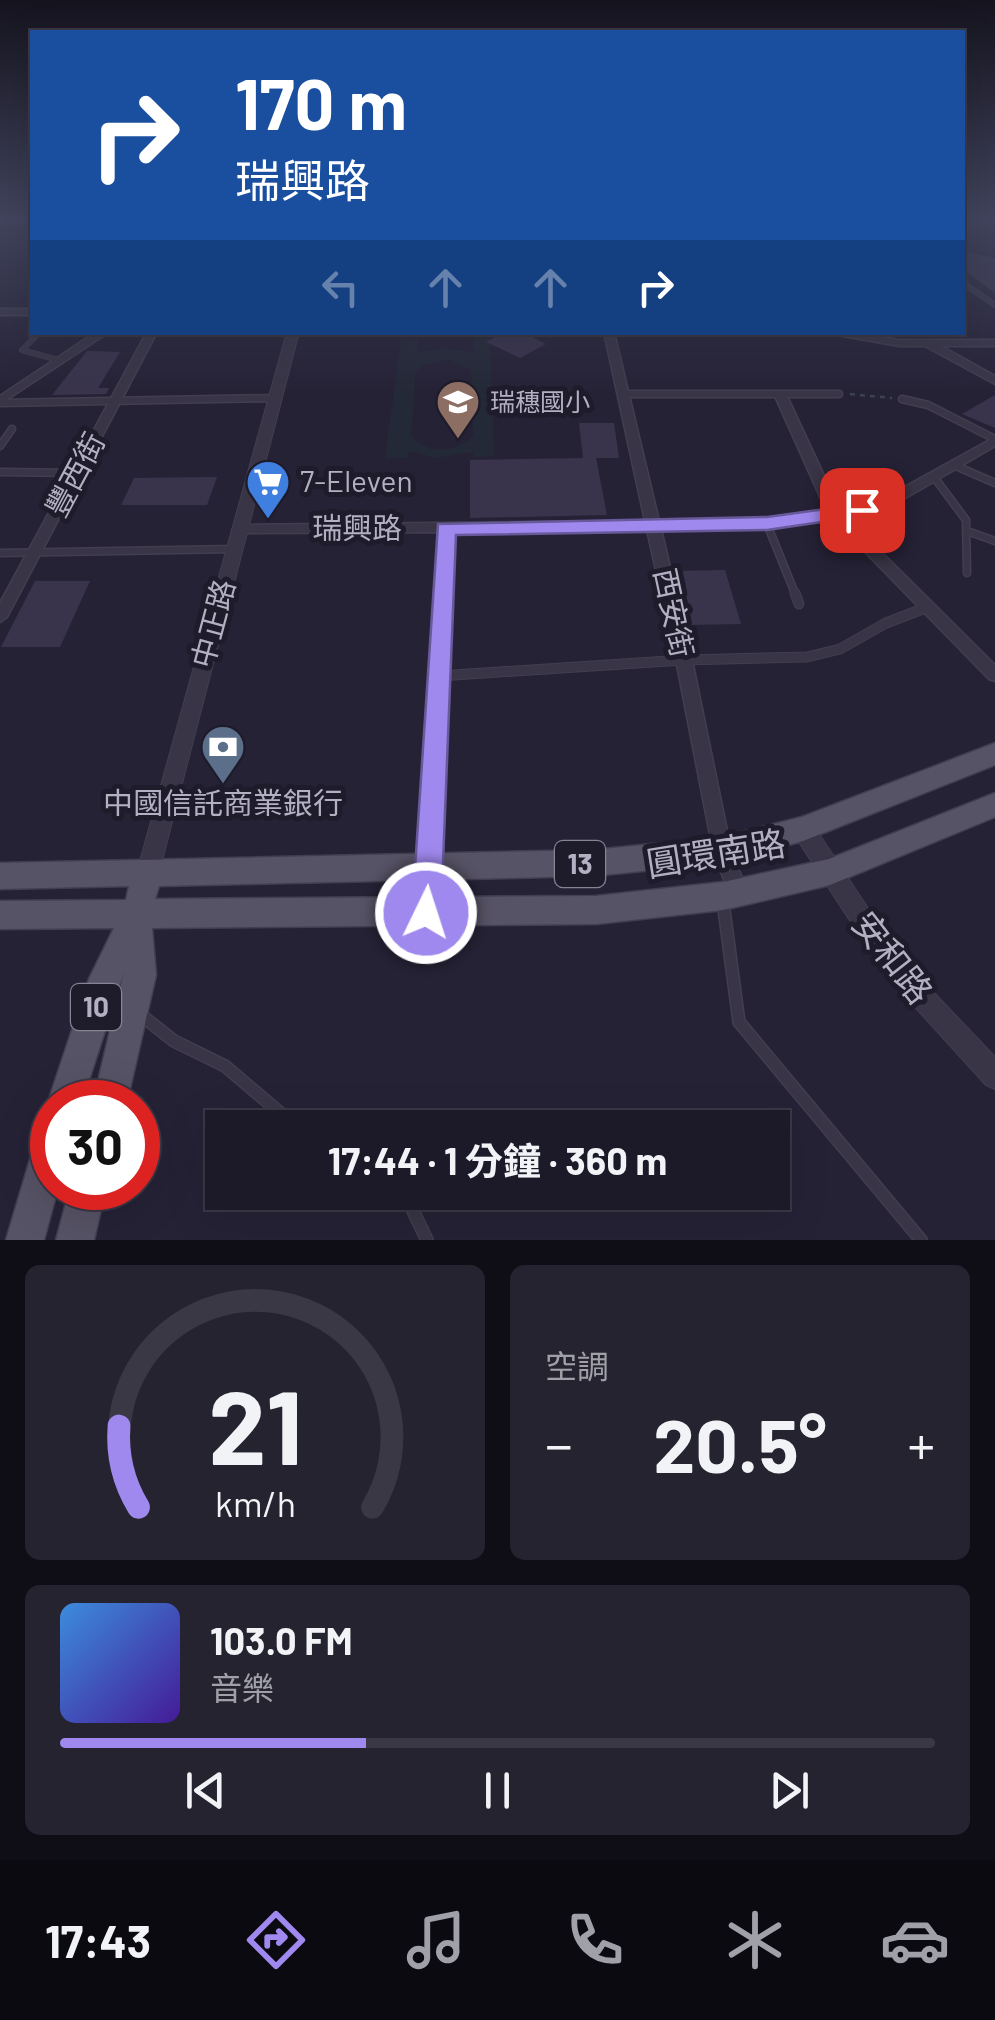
<!DOCTYPE html>
<html lang="zh-TW">
<meta charset="utf-8">
<style>
body{margin:0;font-family:Barlow,"Noto Sans TC",sans-serif;background:#252330;color:#f1f3f6;height:100vh;display:flex;flex-direction:column;font-size:38px;white-space:nowrap}
*{box-sizing:border-box;margin:0}
p{font-size:32px;color:#a0a1a8}
.icon{flex:none;width:55px;height:55px;fill:none;stroke:currentColor;stroke-width:2;stroke-linecap:round;stroke-linejoin:round}
.map{position:relative;height:1240px;overflow:hidden}
.panel{display:flex;flex-direction:column;gap:25px;padding:25px;background:#0f0e16;flex:1}
.panel>*{flex:none}
.top-card{position:absolute;left:30px;top:30px;width:935px;height:305px;border-radius:0px;box-shadow:0 10px 40px #0002,0 0 0 2px #3a3845;background:#1a4fa0;color:#fff;overflow:hidden}
.speed{position:absolute;left:30px;top:1080px;display:flex;gap:20px;font-size:50px;font-weight:700;text-align:center}
.speed>*{display:grid;place-content:center;width:130px;height:130px;border-radius:50%;background:#1c1a28;box-shadow:0 10px 40px #0002,0 0 0 2px #3a3845;line-height:1}
.speed .limit{border:15px solid #d22;background:#fff;color:#111}
.pin{position:absolute;display:grid;place-items:center;width:85px;height:85px;color:#fff;margin:-42px;border-radius:20px;box-shadow:0 5px 15px #0006}
.me{position:absolute;width:110px;margin:-55px;rotate:4deg;stroke-linejoin:round;filter:drop-shadow(0 0 8px #0008)}
.turn{display:flex;align-items:center;gap:35px;height:210px;padding:0 40px;font-size:45px}
.turn .icon{width:130px;height:130px;stroke-width:2.5}
.turn b{display:block;font-size:70px;line-height:85px}
.lanes{display:flex;align-items:center;height:95px;padding:0 40px;background:#0003;justify-content:center;gap:50px;direction:ltr}
.lanes .off{opacity:.35}
.big{font-size:75px;font-weight:700;line-height:1.1}
.panel .card{flex:1;display:flex;flex-direction:column;justify-content:center;gap:15px;min-width:0;padding:0 35px;border-radius:15px;background:#252330}
.panel .dial{align-items:center;gap:0}
.dial svg{height:260px;overflow:visible;fill:none;stroke:#3a3845;stroke-width:7;stroke-linecap:round;text-anchor:middle}
.dial text{fill:#f1f3f6;stroke:none}
.song{display:flex;align-items:center;gap:30px}
.cover{width:120px;height:120px;border-radius:15px;background:linear-gradient(135deg,hsl(210 70% 55%),hsl(260 70% 35%))}
.played{height:10px;border-radius:5px;background:linear-gradient(90deg,#a089ee 35%,#3a3845 35%)}
.keys{display:flex;justify-content:space-around;direction:ltr}
.heat{display:flex;justify-content:space-between;align-items:center;font-size:55px;direction:ltr}
.panel .tiles{flex:1;display:grid;gap:25px;grid-template-columns:1fr 1fr}
.card:last-child{grid-column:span 2}
.trip{position:absolute;left:205px;top:1110px;width:585px;height:100px;border-radius:0px;background:#1c1a28;box-shadow:0 10px 40px #0002,0 0 0 2px #3a3845;font-weight:700;line-height:100px;text-align:center}
.menu{display:flex;height:160px;justify-content:space-around;align-items:center;background:#0b0a10;color:#a0a1a8}
.menu .icon{width:70px;height:70px}
.menu .active{color:#a089ee}
.menu b{font-size:45px;color:#f1f3f6}
.map>svg:first-child{display:block}
.green{fill:#242937;fill-rule:evenodd}
.building{fill:#39344c}
.lines{fill:none;stroke-linecap:round;stroke-linejoin:round}
.service-far3-casing{stroke:#423e50;stroke-width:6}
.service-far2-casing{stroke:#423e50;stroke-width:9}
.service-far1-casing{stroke:#423e50;stroke-width:11}
.service-casing{stroke:#423e50;stroke-width:14}
.minor-casing{stroke:#423e50;stroke-width:3}
.tertiary-casing{stroke:#423e50;stroke-width:2}
.primary-casing{stroke:#423e50;stroke-width:3}
.path{stroke:#3c424f;stroke-width:2.5;stroke-dasharray:5 5;stroke-linecap:butt}
.service-far3{stroke:#393546;stroke-width:5}
.service-far2{stroke:#393546;stroke-width:6}
.service-far1{stroke:#393546;stroke-width:9}
.service{stroke:#393546;stroke-width:11}
.minor{fill:#393546;fill-rule:evenodd}
.tertiary{fill:#393546;fill-rule:evenodd}
.primary{fill:#575366;fill-rule:evenodd}
.route{fill:#a089ee;stroke:#68599b;stroke-width:2.5}
.labels{text-anchor:middle;stroke-width:10;stroke-linejoin:round;paint-order:stroke}
.far-poi-label{font-size:25px;fill:#b4b0c3;stroke:#1e1b2b;text-anchor:start}
.shield{fill:#1e1b2b;stroke:#878395;stroke-width:2.5}
.shield-label{font-size:28px;font-weight:bold;fill:#b4b0c3}
.street-label{font-size:30px;fill:#b4b0c3;stroke:#1e1b2b}
.poi-label{font-size:30px;fill:#b4b0c3;stroke:#1e1b2b;text-anchor:start}
.near-street-label{font-size:35px;fill:#b4b0c3;stroke:#1e1b2b}
</style>
<div class="map">
<svg width="995" height="1240" viewBox="0 0 995 1240">
<rect width="100%" height="100%" fill="#262236"/>
<path class="green" d="M474,337H490L494,456L473,457V452L436,458L409,451L408,458L385,459L401,340H419L418,352L443,348L473,352ZM449,360L471,370L473,436C456,453 426,455 411,435L416,371L424,365Z"/>
<g class="building">
<polygon points="962,251 995,258 995,293 962,269"/>
<polygon points="503,332 522,332 546,344 520,358 486,342"/>
<polygon points="87,351 120,352 98,388 109,388 106,394 52,395"/>
<polygon points="995,395 995,428 962,414"/>
<polygon points="579,423 614,423 619,458 596,458 607,515 470,518 470,460 583,458"/>
<polygon points="217,477 207,505 121,505 134,478"/>
<polygon points="725,570 741,624 688,625 675,571"/>
<polygon points="35,581 90,581 60,647 1,647"/>
</g>
<g class="lines">
<defs>
<g id="service-far3">
<polyline points="962,282 995,305"/>
<polyline points="40,332 22,350 58,360"/>
</g>
<g id="service-far2">
<polyline points="623,394 839,394"/>
<polyline points="902,399 928,405 995,439"/>
<polyline points="0,403 275,398"/>
<polyline points="0,446 12,429"/>
<polyline points="956,466 995,483"/>
<polyline points="0,472 77,473"/>
<polyline points="934,477 966,520 967,573"/>
<polyline points="767,524 796,596"/>
<polyline points="970,532 995,541"/>
<polyline points="0,553 235,549"/>
</g>
<g id="service-far1">
<polyline points="795,593 799,604"/>
<polyline points="439,676 684,660 807,657 840,649 886,623 928,607"/>
</g>
<g id="service">
<polyline points="723,902 739,1022 921,1240"/>
<polyline points="141,1015 174,1041 225,1066 298,1128"/>
<polyline points="404,1192 427,1240"/>
</g>
<g id="minor">
<rect x="0" y="309" width="32" height="6"/>
<polygon points="96,332 109,332 0,404 0,396"/>
<polygon points="147,332 157,332 7,617 0,622 0,603"/>
<polygon points="604,332 614,332 659,521 767,520 826,510 774,394 780,391 786,394 839,508 881,500 995,437 995,446 890,507 844,515 995,665 995,681 989,679 831,517 767,528 661,529 692,660 731,850 748,893 745,899 738,902 731,899 713,850 676,660 647,530 453,531 437,913 434,920 427,922 420,920 417,913 439,532 240,533 233,529 240,525 645,521"/>
<polygon points="821,332 850,332 899,340 995,340 995,346 941,346 995,376 995,384 925,346 899,346"/>
</g>
<g id="tertiary">
<polygon points="287,332 299,332 159,872 156,879 148,882 140,879 137,872"/>
<polygon points="803,819 811,822 900,957 995,1057 995,1089 986,1085 884,973 795,836 792,829 795,822"/>
</g>
<g id="primary">
<polygon points="995,743 995,765 803,841 722,863 593,876 159,886 155,899 596,896 723,882 829,859 995,793 995,817 830,885 723,910 596,924 152,928 156,975 127,1102 93,1102 124,972 82,1102 52,1102 52,1113 48,1102 89,979 114,928 0,929 0,901 126,900 129,886 0,889 0,863 593,850 722,837 802,817"/>
<polygon points="52,1128 52,1188 58,1188 44,1240 6,1240 34,1146 40,1134"/>
<polygon points="70,1188 106,1188 94,1240 56,1240"/>
</g>
</defs>
<use href="#service-far3" class="service-far3-casing"/>
<use href="#service-far2" class="service-far2-casing"/>
<use href="#service-far1" class="service-far1-casing"/>
<use href="#service" class="service-casing"/>
<use href="#minor" class="minor-casing"/>
<use href="#tertiary" class="tertiary-casing"/>
<use href="#primary" class="primary-casing"/>
<polyline class="path" points="850,394 892,398"/>
<use href="#service-far3" class="service-far3"/>
<use href="#service-far2" class="service-far2"/>
<use href="#service-far1" class="service-far1"/>
<use href="#service" class="service"/>
<use href="#minor" class="minor"/>
<use href="#tertiary" class="tertiary"/>
<use href="#primary" class="primary"/>
</g>
<linearGradient id="sky" x2="0" y2="1"><stop stop-color="#15131e"/><stop offset="0.56" stop-color="#41445d"/><stop offset="1" stop-color="#41445d" stop-opacity="0"/></linearGradient>
<rect width="995" height="392" fill="url(#sky)"/>
<polygon class="route" points="862,504 872,510 869,515 767,530 456,535 441,913 437,923 426,927 416,923 412,913 438,524 767,517"/>
<defs>
<symbol id="school-pin" viewBox="-11 -11 22 30"><path d="M0 17L-7.5 6A9.5 9.5 0 1 1 7.5 6Z" fill="#8d6e63" stroke="#1e1b2b"/><path d="M0-5L7-2L0 1L-7-2ZM-4 1L0 2.5L4 1V4Q0 6-4 4Z" fill="#fff"/></symbol>
<symbol id="supermarket-pin" viewBox="-11 -11 22 30"><path d="M0 17L-7.5 6A9.5 9.5 0 1 1 7.5 6Z" fill="#3f7fe0" stroke="#1e1b2b"/><path d="M-6-5.5h2.5l.6 2H6L4.5 2H-2.5L-4.4-4H-6ZM-1.5 3.2a1.3 1.3 0 1 0 .1 0ZM3 3.2a1.3 1.3 0 1 0 .1 0Z" fill="#fff"/></symbol>
<symbol id="bank-pin" viewBox="-11 -11 22 30"><path d="M0 17L-7.5 6A9.5 9.5 0 1 1 7.5 6Z" fill="#5c6f8a" stroke="#1e1b2b"/><path d="M-6-4H6V4H-6ZM0-2.3a2.3 2.3 0 1 0 0 4.6a2.3 2.3 0 1 0 0-4.6Z" fill="#fff"/></symbol>
</defs>
<g fill-rule="evenodd">
<use href="#school-pin" x="433" y="377" width="50" height="68"/>
<use href="#supermarket-pin" x="243" y="457" width="50" height="68"/>
<use href="#bank-pin" x="198" y="722" width="50" height="68"/>
</g>
<g class="labels">
<g class="far-poi-label">
<text x="490" y="411">瑞穗國小</text>
</g>
<g class="shield">
<rect x="555" y="841" width="50" height="46" rx="8"/>
<rect x="71" y="984" width="50" height="46" rx="8"/>
</g>
<g class="shield-label">
<text x="580" y="874">13</text>
<text x="96" y="1017">10</text>
</g>
<g class="street-label">
<text transform="translate(76 475) rotate(-62)" y="10">豐西街</text>
<text x="357" y="539">瑞興路</text>
<text transform="translate(673 613) rotate(78)" y="10">西安街</text>
<text transform="translate(214 624) rotate(-75)" y="10">中正路</text>
</g>
<g class="poi-label">
<text x="300" y="492">7-Eleven</text>
<text x="223" y="814" text-anchor="middle">中國信託商業銀行</text>
</g>
<g class="near-street-label">
<text transform="translate(716 854) rotate(-9)" y="12">圓環南路</text>
<text transform="translate(892 958) rotate(52)" y="12">安和路</text>
</g>
</g>
</svg>
<div class="speed"><div class="limit">30</div></div>
<div class="pin" style="left:862px;top:510px;background:#d93025"><svg class="icon" aria-label="arrive" viewBox="0 0 24 24"><path d="M6 21V4h12l-3 4 3 4H6"/></svg></div>
<svg class="me" style="left:426px;top:913px" viewBox="-20 -20 40 40"><circle r="17" fill="#a089ee" stroke="#fff" stroke-width="3"/><path d="M0-11L8 9 0 5-8 9z" fill="#fff"/></svg>
<div class="trip">17:44 · 1 分鐘 · 360 m</div>
<div class="top-card">
<div class="turn"><svg class="icon" aria-label="right" viewBox="0 0 24 24"><path d="M7 20v-9h11M14 6l5 5-5 5"/></svg><div><b>170 m</b>瑞興路</div></div>
<div class="lanes"><svg class="icon off" aria-label="left" viewBox="0 0 24 24"><path d="M17 20v-9H6M10 6l-5 5 5 5"/></svg><svg class="icon off" aria-label="ahead" viewBox="0 0 24 24"><path d="M12 20V5M6 11l6-6 6 6"/></svg><svg class="icon off" aria-label="ahead" viewBox="0 0 24 24"><path d="M12 20V5M6 11l6-6 6 6"/></svg><svg class="icon" aria-label="right" viewBox="0 0 24 24"><path d="M7 20v-9h11M14 6l5 5-5 5"/></svg></div>
</div>
</div>
<section class="panel">
<div class="tiles">
<div class="card dial"><svg viewBox="0 0 100 80">
<path d="M14 69A42 42 0 1 1 86 69"/>
<path d="M14 69A42 42 0 0 1 8 44" stroke="#a089ee"/>
<text x="50" y="56" font-size="32" font-weight="700">21</text>
<text x="50" y="72" font-size="11">km/h</text>
</svg></div>
<div class="card"><p>空調</p>
<div class="heat"><a>−</a><b class="big">20.5°</b><a>+</a></div>
</div>
<div class="card">
<div class="song"><i class="cover"></i><div><b>103.0 FM</b><p>音樂</p></div></div>
<div class="played"></div>
<div class="keys"><svg class="icon" aria-label="previous" viewBox="0 0 24 24"><path d="M18 5L8 12l10 7zM5 5v14"/></svg><svg class="icon" aria-label="pause" viewBox="0 0 24 24"><path d="M8 5v14M16 5v14"/></svg><svg class="icon" aria-label="next" viewBox="0 0 24 24"><path d="M6 5l10 7-10 7zM19 5v14"/></svg></div>
</div>
</div>
</section>
<nav class="menu">
<b>17:43</b>
<svg class="icon active" aria-label="directions" viewBox="0 0 24 24"><path d="M12 3l9 9-9 9-9-9zM9 14v-3h6M13 9l2 2-2 2"/></svg>
<svg class="icon" aria-label="music" viewBox="0 0 24 24"><path d="M9 18V5l10-2v13"/><circle cx="6" cy="18" r="3"/><circle cx="16" cy="16" r="3"/></svg>
<svg class="icon" aria-label="phone" viewBox="0 0 24 24"><path d="M5 4h4l2 5-3 2q2 4 5 5l2-3 5 2v4C11 20 4 13 5 4z"/></svg>
<svg class="icon" aria-label="climate" viewBox="0 0 24 24"><path d="M12 3v18M4 7l16 10M4 17L20 7"/></svg>
<svg class="icon" aria-label="car" viewBox="0 0 24 24"><path d="M5 17H2v-5l4-1 3-4h7l3 4 3 1v5h-3M9 17h6M6 11h13"/><circle cx="7" cy="17" r="2"/><circle cx="17" cy="17" r="2"/></svg>
</nav>
